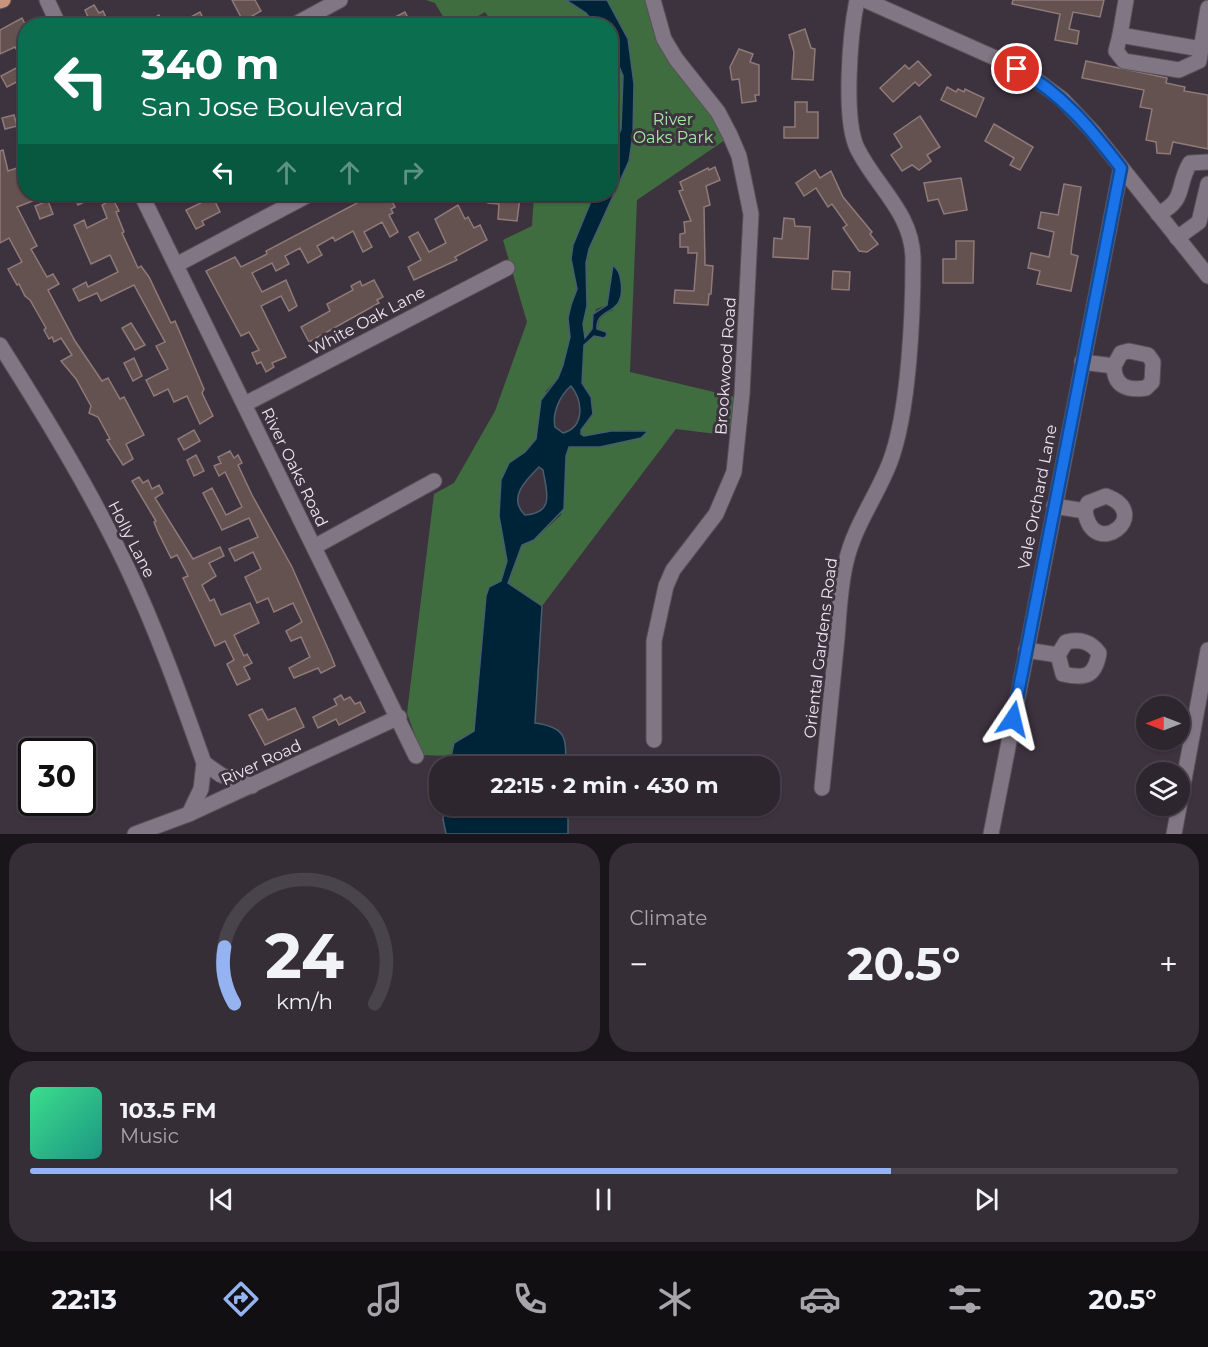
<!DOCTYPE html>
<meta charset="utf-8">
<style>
body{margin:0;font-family:Montserrat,sans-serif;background:#362e37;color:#f1f3f6;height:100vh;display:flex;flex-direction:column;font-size:22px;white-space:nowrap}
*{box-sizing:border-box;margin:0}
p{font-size:20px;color:#a7a5aa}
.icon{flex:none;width:33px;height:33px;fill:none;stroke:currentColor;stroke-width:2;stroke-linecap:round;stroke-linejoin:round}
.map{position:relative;height:834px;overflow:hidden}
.sheet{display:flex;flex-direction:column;gap:9px;padding:9px;background:#19151a;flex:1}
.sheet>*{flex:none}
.guide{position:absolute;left:18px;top:18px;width:600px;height:183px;border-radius:24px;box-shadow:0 2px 4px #0004,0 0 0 2px #49434b;background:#0b6e4f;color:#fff;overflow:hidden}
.needle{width:39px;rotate:270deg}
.controls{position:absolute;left:1136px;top:696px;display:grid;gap:12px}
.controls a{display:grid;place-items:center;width:54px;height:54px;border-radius:50%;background:#2e262f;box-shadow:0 2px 4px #0004,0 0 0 2px #49434b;font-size:30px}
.speed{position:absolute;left:18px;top:738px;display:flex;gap:12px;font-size:30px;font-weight:700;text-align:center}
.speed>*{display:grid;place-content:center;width:78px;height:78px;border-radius:50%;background:#2e262f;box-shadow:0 2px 4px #0004,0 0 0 2px #49434b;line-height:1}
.speed .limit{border:3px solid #111;border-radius:9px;background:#fff;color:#111}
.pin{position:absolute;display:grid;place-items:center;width:51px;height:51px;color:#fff;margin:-26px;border:3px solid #fff;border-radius:50%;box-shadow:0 2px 6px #0007}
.me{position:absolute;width:66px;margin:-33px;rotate:10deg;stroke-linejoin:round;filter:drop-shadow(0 0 4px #0008)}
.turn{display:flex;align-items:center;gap:21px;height:126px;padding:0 24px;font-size:27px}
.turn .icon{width:78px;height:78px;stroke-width:2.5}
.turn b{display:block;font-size:42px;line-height:51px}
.lanes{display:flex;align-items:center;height:57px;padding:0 24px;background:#0003;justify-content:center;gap:30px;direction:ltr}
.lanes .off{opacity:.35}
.big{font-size:45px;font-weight:700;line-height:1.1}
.sheet .tile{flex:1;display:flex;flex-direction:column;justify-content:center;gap:9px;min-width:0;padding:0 21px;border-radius:24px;background:#362e37}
.sheet .dial{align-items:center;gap:0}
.dial svg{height:156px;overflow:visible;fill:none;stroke:#49434b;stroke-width:7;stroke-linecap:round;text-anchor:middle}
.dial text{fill:#f1f3f6;stroke:none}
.song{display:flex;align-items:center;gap:18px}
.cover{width:72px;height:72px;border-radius:9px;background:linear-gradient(135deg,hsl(150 70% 55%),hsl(170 70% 35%))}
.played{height:6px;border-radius:3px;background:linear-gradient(90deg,#95b2f1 75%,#49434b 75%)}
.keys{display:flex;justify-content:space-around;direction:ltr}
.heat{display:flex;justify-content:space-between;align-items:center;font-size:33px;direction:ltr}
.sheet .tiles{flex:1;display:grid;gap:9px;grid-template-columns:1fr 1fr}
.tile:last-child{grid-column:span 2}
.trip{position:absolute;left:429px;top:756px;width:351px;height:60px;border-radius:24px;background:#2e262f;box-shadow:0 2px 4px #0004,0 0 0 2px #49434b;font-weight:700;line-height:60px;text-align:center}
.menu{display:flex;height:96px;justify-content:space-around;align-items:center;background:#120f13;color:#a7a5aa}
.menu .icon{width:42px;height:42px}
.menu .active{color:#95b2f1}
.menu b{font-size:27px;color:#f1f3f6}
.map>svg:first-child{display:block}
.green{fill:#406d3f}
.water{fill:#002437;stroke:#475e6e;stroke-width:1.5;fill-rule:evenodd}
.building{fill:#645250;stroke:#8f7a78;stroke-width:1.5}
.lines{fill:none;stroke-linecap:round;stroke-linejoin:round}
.minor-casing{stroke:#584f5a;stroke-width:17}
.major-casing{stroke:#584f5a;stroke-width:17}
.minor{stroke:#817684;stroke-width:15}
.major{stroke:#c8947b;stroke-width:15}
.route-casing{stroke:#114b97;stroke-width:15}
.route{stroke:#1a73e8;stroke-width:10}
.labels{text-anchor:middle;stroke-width:6;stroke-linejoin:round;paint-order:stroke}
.park-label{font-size:16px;fill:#a3eaa1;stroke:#3d333f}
.street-label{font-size:16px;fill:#ede6ee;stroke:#3d333f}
</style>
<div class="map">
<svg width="1208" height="834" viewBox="0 0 1208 834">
<rect width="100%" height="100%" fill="#3d333f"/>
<g class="green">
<polygon points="426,0 566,0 586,13 596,25 494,25 485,12 463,25 448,25 435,3"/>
<path d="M607,0H647L725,140L637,200L630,372L735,397L732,436L676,429L542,606L508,584L522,545L534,540L561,515L566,450L573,445L600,447L647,431L626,430L583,436L581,434V430L593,414L591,397L582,384L584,345L594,336L598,337C598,322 597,317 613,310C618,293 627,280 613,266L607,305L596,309L592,329L585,339L583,324L587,306L586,263L589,249L629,161L628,39Z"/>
<polygon points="610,47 623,76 621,129 611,153"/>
<polygon points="534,194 594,194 573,245 571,259 577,289 571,305 568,318 570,337 563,365 558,378 546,391 536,439 525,452 509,463 501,480 499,516 507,561 501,581 489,587 486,596 474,731 454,743 450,756 422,755 407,713 434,494 454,483 495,411 527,322 503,240 532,226"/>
</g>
<g class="water">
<path d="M566,0H607L628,39L634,84L633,135L629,161L589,249L586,263L587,306L583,324L585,338L592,329L593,314L607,305L613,265C619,271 620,274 621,282C626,318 596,305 597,329L606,332L607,335L604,338L594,336L584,345L582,383L591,397L593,414L581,430V434L584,436L611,431H648L641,438L600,447H569L566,456L564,509L534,540L522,545L508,583L542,606L535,723C566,727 567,738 565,766H449L454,743L474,731L486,596L489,587L501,581L507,561L499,516L501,480L509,463L525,452L536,439L541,400L558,378L563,365L570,337L568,318L571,305L577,289L571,259L573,245L594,194H610L611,153L621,129L623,76L611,47L610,26L596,25L586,13ZM571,386C583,401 585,427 563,433L555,427C552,413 560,395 571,386ZM539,467L543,470C546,490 556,513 525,515C507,498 526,480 539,467Z"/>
<polygon points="445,806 568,806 568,834 446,834 443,819"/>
</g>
<g class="building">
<polygon points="232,0 255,0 261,11 243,21"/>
<polygon points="1013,0 1104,0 1100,17 1073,12 1069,29 1079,31 1077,44 1055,40 1060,14 1012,4"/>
<polygon points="94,5 99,13 103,11 110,26 92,26 85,10"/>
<polygon points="200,12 207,26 190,26 187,19"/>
<polygon points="405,12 412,26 400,26 395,17"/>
<polygon points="159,15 165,26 140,26"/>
<polygon points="22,18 26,26 26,77 7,87 1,76 24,64 15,47 0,54 0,30"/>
<polygon points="805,29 811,48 815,49 813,80 792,79 794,52 789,35"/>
<polygon points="739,49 753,54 750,62 759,65 759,95 755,95 756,101 742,103 739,79 732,80 730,67"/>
<polygon points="918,61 931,75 919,86 915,82 893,102 880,88 905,65 909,69"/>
<polygon points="1086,61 1167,78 1166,83 1185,87 1184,91 1208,95 1208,149 1173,142 1170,154 1157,153 1156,142 1146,140 1152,109 1140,107 1144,90 1082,78"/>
<polygon points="947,87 956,92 958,89 964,92 965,89 984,98 976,117 941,100"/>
<polygon points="795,102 807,102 807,112 818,112 818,138 784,138 784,127 795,127"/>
<polygon points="14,115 17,126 5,129 2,118"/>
<polygon points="920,116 940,147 927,155 931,161 919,170 912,165 902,171 891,155 902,147 894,134"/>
<polygon points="994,124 1033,147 1020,170 1010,165 1014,158 985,141"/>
<polygon points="3,150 8,171 26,165 26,194 32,194 35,200 17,207 37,246 31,249 47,277 53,274 59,284 48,290 75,341 102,381 108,378 120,399 124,397 144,435 126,444 133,459 123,465 107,440 110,439 98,417 89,413 91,406 76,379 61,361 72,355 61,338 54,342 52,337 49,339 44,330 46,328 30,300 25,296 19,284 17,285 8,269 22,262 9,238 0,243 0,151"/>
<polygon points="715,167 720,180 706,186 710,205 704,207 705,265 713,266 711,294 709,294 708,305 674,303 675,290 694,291 697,253 688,253 688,247 680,247 680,234 685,233 684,222 691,221 679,191 683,190 680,182 708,168 709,170"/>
<polygon points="815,170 820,178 831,171 843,197 872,232 870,234 878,244 867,252 859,251 843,228 847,225 832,204 828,207 816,188 804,196 796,183"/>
<polygon points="961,178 967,210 944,214 938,199 928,201 924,183"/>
<polygon points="1064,184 1081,187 1072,245 1071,254 1078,256 1071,291 1037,284 1040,271 1028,268 1031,253 1049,257 1054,232 1038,228 1041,212 1058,215"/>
<polygon points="73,194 101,194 78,205"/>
<polygon points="374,194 388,194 395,207 391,209 393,213 389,215 398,232 390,237 382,222 364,232 372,247 363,252 353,231 335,241 333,237 317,246 322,255 308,263 300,248 285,256 289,264 276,271 272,263 252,273 262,292 286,280 297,306 289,311 281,296 261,306 286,357 272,363 274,367 266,372 261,362 257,364 252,353 259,350 249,332 241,336 206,271 235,257 241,267 267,254 266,251"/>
<polygon points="489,194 520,197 517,221 498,219 499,204 488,203"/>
<polygon points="213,197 220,212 202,221 204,225 196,229 186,210"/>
<polygon points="113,199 119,211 116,212 124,232 122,233 138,268 141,266 149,277 171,323 175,321 204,389 202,393 213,416 200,424 187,396 174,402 168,389 154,396 146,380 168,369 156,346 165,342 134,285 101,301 97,293 79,301 73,289 86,282 88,287 118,272 110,255 91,264 74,225 84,220 87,228 107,218 102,205"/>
<polygon points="48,201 53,214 40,219 35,206"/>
<polygon points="458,205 465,219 468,217 474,228 480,225 487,240 455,257 457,260 414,280 408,267 421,260 409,237 418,232 429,252 446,243 435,219"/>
<polygon points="784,218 794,219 795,226 810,227 808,259 773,257 774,238 782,239"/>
<polygon points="956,241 974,241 973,283 943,283 943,259 956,259"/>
<polygon points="833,271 850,272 849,290 832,289"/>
<polygon points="374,280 383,297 377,300 379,303 309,342 301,327 330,311 327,304 353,290 351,286 360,281 362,286"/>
<polygon points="131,323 145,345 135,350 122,328"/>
<polygon points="134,358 142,376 133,381 124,363"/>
<polygon points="194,430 200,441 184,450 178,439"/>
<polygon points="230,451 234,458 238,455 242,463 238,465 252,495 292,567 332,658 335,666 321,673 318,668 294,678 289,668 310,657 301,637 291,641 286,631 302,622 293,603 274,612 268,598 257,603 245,577 261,569 253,552 235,561 229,549 258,537 249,518 222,530 203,493 212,488 226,515 242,507 225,472 219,476 214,466 221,463 218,457"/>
<polygon points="196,455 204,471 194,476 187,460"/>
<polygon points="139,477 143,483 148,480 152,489 159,485 163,493 155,498 193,559 220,547 224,556 209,563 216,576 202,585 210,601 214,599 221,615 250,603 259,623 234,635 244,656 247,654 252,663 244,667 250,679 237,685 227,664 234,660 225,641 215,646 183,578 188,576 177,555 171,558 158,532 154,522 156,521 132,481"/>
<polygon points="341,695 344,700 350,697 355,704 360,702 365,712 339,725 336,719 318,728 313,717 337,705 334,699"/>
<polygon points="295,708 304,727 265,745 249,715 262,709 268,720"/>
</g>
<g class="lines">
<defs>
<g id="minor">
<polyline points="47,0 59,26"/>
<polyline points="653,0 664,39 676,59 718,112 730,135 739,156 751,214 742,394 734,472 716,514 673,570 666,586 654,641 654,740"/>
<polyline points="865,0 1002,61 1031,76 1062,99 1093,132 1208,276"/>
<polyline points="1126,0 1120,35 1201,49 1208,8"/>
<polyline points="292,26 340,0"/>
<polyline points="1120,35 1116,51 1124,61 1179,70 1199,61 1201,49"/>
<polyline points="141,194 416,756"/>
<path d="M1158,214C1187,200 1176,186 1190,163L1208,162"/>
<polyline points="1177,238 1199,222 1208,184"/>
<polyline points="176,265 310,194"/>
<path d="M0,345C45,416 89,488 125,563C156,628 180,695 204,763L221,775L252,786"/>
<path d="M1082,362L1114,366C1114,386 1127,391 1146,388L1152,382L1153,362L1148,355L1129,351L1121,353L1114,366"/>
<polyline points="245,404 507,268"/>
<path d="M1054,506L1085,511C1093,562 1155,514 1106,496L1088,503L1085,511"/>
<polyline points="314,547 434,481"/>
<path d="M1026,650L1058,655L1063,674C1085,679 1095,677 1099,653C1090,641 1080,639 1066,642L1058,655"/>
<path d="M822,788C827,738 832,688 837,638C839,613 840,586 846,562C854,526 877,496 890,462C909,412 913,315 913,260C913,213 876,187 857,148C843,118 850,34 857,0"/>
<polyline points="189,814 201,789 204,763"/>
<polyline points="135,834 189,814 399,717"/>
<polyline points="991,834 1121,168"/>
<polyline points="1174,834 1208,650"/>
</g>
<polyline id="major" points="0,1 3,0"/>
</defs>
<use href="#minor" class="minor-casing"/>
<use href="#major" class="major-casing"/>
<use href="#minor" class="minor"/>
<use href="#major" class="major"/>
</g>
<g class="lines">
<defs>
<path id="route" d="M1013,719L1121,168C1091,129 1061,92 1017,69"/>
</defs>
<use href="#route" class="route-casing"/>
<use href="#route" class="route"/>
</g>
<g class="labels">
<g class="park-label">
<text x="673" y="125">River<tspan x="673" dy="18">Oaks Park</tspan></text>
</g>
<g class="street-label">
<text transform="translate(367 320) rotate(-28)" y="6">White Oak Lane</text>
<text transform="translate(725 366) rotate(-86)" y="6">Brookwood Road</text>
<text transform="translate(295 467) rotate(64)" y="6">River Oaks Road</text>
<text transform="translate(1037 497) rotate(-79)" y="6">Vale Orchard Lane</text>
<text transform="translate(132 539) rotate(63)" y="6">Holly Lane</text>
<text transform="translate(820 648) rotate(-83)" y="6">Oriental Gardens Road</text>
<text transform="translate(261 762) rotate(-25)" y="6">River Road</text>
</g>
</g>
</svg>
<div class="controls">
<a><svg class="needle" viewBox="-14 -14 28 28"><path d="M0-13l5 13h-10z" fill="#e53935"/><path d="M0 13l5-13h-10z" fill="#a7a5aa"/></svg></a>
<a><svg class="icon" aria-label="layers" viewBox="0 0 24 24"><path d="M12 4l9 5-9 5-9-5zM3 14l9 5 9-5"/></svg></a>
</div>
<div class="speed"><div class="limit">30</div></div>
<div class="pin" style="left:1017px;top:69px;background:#d93025"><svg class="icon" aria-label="arrive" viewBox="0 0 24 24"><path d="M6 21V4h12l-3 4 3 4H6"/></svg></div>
<svg class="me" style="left:1013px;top:719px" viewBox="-20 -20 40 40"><path d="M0-17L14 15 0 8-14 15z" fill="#1a73e8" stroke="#fff" stroke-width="4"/></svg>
<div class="trip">22:15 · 2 min · 430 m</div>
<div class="guide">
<div class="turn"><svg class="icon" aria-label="left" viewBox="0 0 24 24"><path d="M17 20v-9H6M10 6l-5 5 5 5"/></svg><div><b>340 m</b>San Jose Boulevard</div></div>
<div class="lanes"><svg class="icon" aria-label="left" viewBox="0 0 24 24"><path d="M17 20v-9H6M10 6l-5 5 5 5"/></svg><svg class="icon off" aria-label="ahead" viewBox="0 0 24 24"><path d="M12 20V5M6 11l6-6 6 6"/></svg><svg class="icon off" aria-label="ahead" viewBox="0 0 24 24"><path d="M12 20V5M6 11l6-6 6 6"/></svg><svg class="icon off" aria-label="right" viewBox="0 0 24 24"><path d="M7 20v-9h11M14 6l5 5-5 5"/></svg></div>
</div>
</div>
<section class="sheet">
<div class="tiles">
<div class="tile dial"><svg viewBox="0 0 100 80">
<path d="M14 69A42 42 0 1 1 86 69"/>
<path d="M14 69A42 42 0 0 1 9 40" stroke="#95b2f1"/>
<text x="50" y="56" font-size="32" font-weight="700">24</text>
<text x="50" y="72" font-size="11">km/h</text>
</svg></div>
<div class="tile"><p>Climate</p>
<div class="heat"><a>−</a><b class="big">20.5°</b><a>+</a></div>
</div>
<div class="tile">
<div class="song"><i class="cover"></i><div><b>103.5 FM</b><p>Music</p></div></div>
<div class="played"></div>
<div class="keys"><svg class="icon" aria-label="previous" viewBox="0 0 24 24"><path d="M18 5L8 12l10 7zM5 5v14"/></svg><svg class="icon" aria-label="pause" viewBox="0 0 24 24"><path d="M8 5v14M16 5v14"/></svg><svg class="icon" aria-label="next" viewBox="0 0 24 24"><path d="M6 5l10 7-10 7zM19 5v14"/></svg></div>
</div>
</div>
</section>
<nav class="menu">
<b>22:13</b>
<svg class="icon active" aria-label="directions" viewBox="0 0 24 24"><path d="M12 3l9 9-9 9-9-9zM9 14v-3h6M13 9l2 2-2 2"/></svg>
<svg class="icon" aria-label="music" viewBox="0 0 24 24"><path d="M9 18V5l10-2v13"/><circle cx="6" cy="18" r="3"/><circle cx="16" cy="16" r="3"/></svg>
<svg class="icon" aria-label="phone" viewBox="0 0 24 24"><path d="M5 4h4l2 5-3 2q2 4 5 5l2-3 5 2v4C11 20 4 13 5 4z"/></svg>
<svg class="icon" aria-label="climate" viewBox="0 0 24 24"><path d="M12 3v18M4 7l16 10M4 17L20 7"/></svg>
<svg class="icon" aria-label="car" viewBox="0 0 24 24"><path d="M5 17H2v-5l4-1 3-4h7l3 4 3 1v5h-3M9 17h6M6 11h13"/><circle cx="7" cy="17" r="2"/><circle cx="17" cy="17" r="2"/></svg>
<svg class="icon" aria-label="filters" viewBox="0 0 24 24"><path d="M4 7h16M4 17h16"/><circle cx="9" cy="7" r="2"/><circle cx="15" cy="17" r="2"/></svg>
<b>20.5°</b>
</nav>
